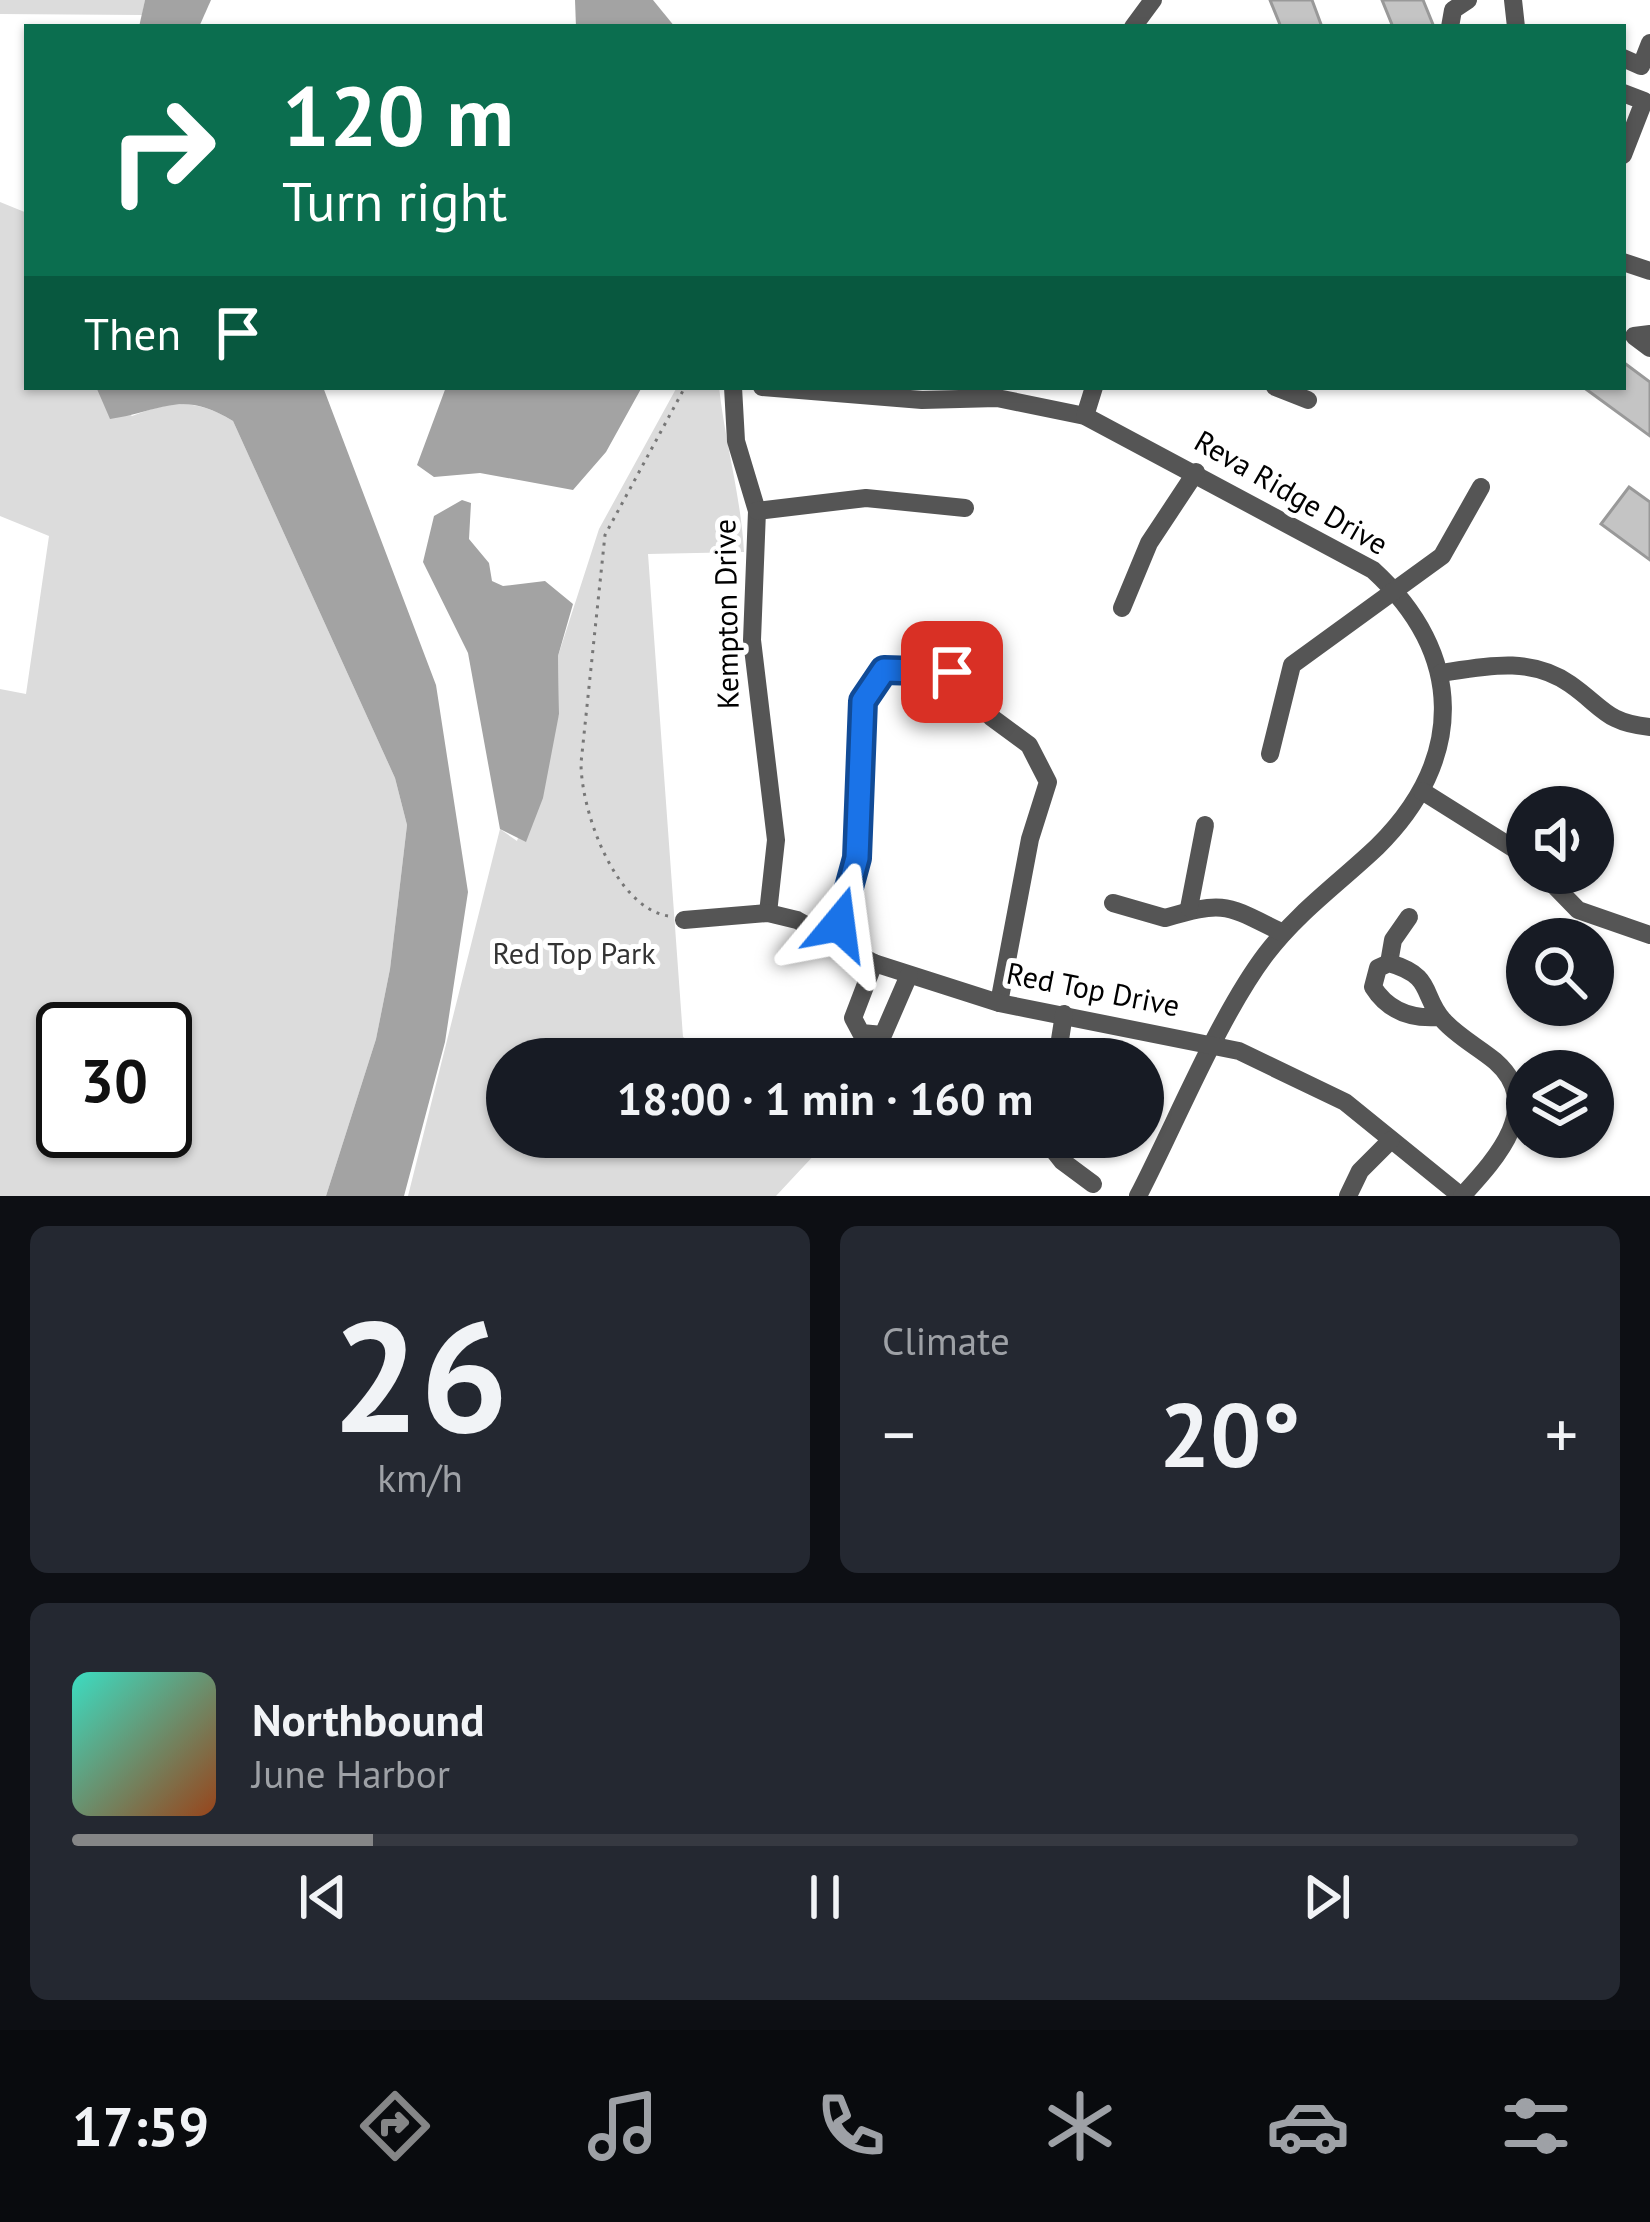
<!DOCTYPE html>
<meta charset="utf-8">
<style>
body{margin:0;font-family:"PT Sans",sans-serif;background:#242831;color:#f1f3f6;height:100vh;display:flex;flex-direction:column;font-size:45px;white-space:nowrap}
*{box-sizing:border-box;margin:0}
p{font-size:39px;color:#9ea1a6}
.icon{flex:none;width:66px;height:66px;fill:none;stroke:currentColor;stroke-width:2;stroke-linecap:round;stroke-linejoin:round}
.map{position:relative;height:1196px;overflow:hidden}
.sheet{display:flex;flex-direction:column;gap:30px;padding:30px;background:#0d0f14;flex:1}
.sheet>*{flex:none}
.hud{position:absolute;left:24px;top:24px;width:1602px;height:366px;border-radius:0px;box-shadow:0 3px 9px #0004;background:#0b6e4f;color:#fff;overflow:hidden}
.controls{position:absolute;left:1506px;top:786px;display:grid;gap:24px}
.controls a{display:grid;place-items:center;width:108px;height:108px;border-radius:50%;background:#171b24;box-shadow:0 3px 9px #0004;font-size:60px}
.speed{position:absolute;left:36px;top:1002px;display:flex;gap:24px;font-size:60px;font-weight:700;text-align:center}
.speed>*{display:grid;place-content:center;width:156px;height:156px;border-radius:50%;background:#171b24;box-shadow:0 3px 9px #0004;line-height:1}
.speed .limit{border:6px solid #111;border-radius:18px;background:#fff;color:#111}
.pin{position:absolute;display:grid;place-items:center;width:102px;height:102px;color:#fff;margin:-51px;border-radius:24px;box-shadow:0 6px 18px #0006}
.me{position:absolute;width:132px;margin:-66px;rotate:16deg;stroke-linejoin:round;filter:drop-shadow(0 0 9px #0008)}
.turn{display:flex;align-items:center;gap:42px;height:252px;padding:0 60px;font-size:54px}
.turn .icon{width:156px;height:156px;stroke-width:2.5}
.turn b{display:block;font-size:84px;line-height:102px}
.then{display:flex;align-items:center;height:114px;padding:0 60px;background:#0003;gap:24px;font-size:45px}
.big{font-size:90px;font-weight:600;line-height:1.1}
.sheet .widget{flex:1;display:flex;flex-direction:column;justify-content:center;gap:18px;min-width:0;padding:0 42px;border-radius:18px;background:#242831}
.sheet .dial{align-items:center;gap:0}
.dial b{font-size:156px;line-height:1}
.song{display:flex;align-items:center;gap:36px}
.cover{width:144px;height:144px;border-radius:18px;background:linear-gradient(135deg,hsl(170 70% 55%),hsl(20 70% 35%))}
.played{height:12px;border-radius:6px;background:linear-gradient(90deg,#858687 20%,#363941 20%)}
.keys{display:flex;justify-content:space-around;direction:ltr}
.heat{display:flex;justify-content:space-between;align-items:center;font-size:66px;direction:ltr}
.sheet .tiles{flex:1;display:grid;gap:30px;grid-template-columns:1fr 1fr}
.widget:last-child{grid-column:span 2}
.trip{position:absolute;left:486px;top:1038px;width:678px;height:120px;border-radius:60px;background:#171b24;box-shadow:0 3px 9px #0004;font-weight:600;line-height:120px;text-align:center}
.tabs{display:flex;height:192px;justify-content:space-around;align-items:center;background:#090b0e;color:#9ea1a6}
.tabs .icon{width:84px;height:84px}
.tabs .on{color:#858687}
.tabs b{font-size:54px;color:#f1f3f6}
.map>svg:first-child{display:block}
.green{fill:#dcdcdc;fill-rule:evenodd}
.water{fill:#a3a3a3}
.building{fill:#c4c4c4;stroke:#999;stroke-width:3}
.lines{fill:none;stroke-linecap:round;stroke-linejoin:round}
.path{stroke:#777;stroke-width:3;stroke-dasharray:3 6;stroke-linecap:butt}
.minor{stroke:#555;stroke-width:18}
.route-casing{stroke:#114b97;stroke-width:30}
.route{stroke:#1a73e8;stroke-width:21}
.labels{text-anchor:middle;stroke-width:10;stroke-linejoin:round;paint-order:stroke}
.street-label{font-size:30px;fill:#000;stroke:#fff}
.park-label{font-size:30px;fill:#333;stroke:#fff}
</style>
<div class="map">
<svg width="1650" height="1196" viewBox="0 0 1650 1196">
<rect width="100%" height="100%" fill="#fff"/>
<g class="green">
<polygon points="0,0 145,0 142,15 0,14"/>
<path d="M0,202L27,213V387H98L132,416C171,401 196,398 233,421L395,778L407,825L390,969L376,1039L326,1196H0V689L26,694L49,536L0,516ZM63,1029H165V1131H63Z"/>
<path d="M677,387H719C725,443 741,496 744,552L648,554L683,1037L717,1059H507V1137H831L776,1196H408L500,829L517,841L559,714L558,656L599,529Z"/>
</g>
<g class="water">
<polygon points="145,0 211,0 199,27 139,27"/>
<polygon points="575,0 653,0 675,27 576,27"/>
<path d="M323,387L436,685L468,892L445,1042L404,1196H326L376,1039L390,969L407,825L395,778L233,421C182,389 162,411 110,419L97,389Z"/>
<polygon points="446,387 642,387 606,452 573,490 480,473 434,477 417,465"/>
<polygon points="462,500 471,503 469,539 489,563 492,581 503,586 545,581 573,604 558,656 559,714 543,798 526,842 500,829 468,653 423,562 434,516"/>
</g>
<g class="building">
<polygon points="1270,0 1312,0 1322,27 1281,27"/>
<polygon points="1382,0 1423,0 1434,27 1393,27"/>
<polygon points="1623,362 1650,382 1650,436 1583,387 1623,387"/>
<polygon points="1629,487 1650,502 1650,560 1601,524"/>
</g>
<g class="lines">
<path class="path" d="M668,916C615,907 581,811 581,763L605,535L685,387"/>
<g class="minor">
<polyline points="1513,0 1516,27"/>
<polyline points="1133,27 1153,0"/>
<polyline points="1450,27 1453,10 1468,0"/>
<polyline points="1623,58 1641,66 1650,43"/>
<polyline points="1623,93 1644,101 1623,155"/>
<polyline points="1623,262 1650,271"/>
<polyline points="1650,334 1634,336 1650,348"/>
<polyline points="733,387 736,441 757,511 752,640 776,840 768,913"/>
<path d="M762,387L922,400L997,398L1085,416L1373,570C1465,654 1466,759 1377,847C1339,883 1298,912 1266,954C1219,1016 1175,1125 1138,1196"/>
<polyline points="1275,387 1308,400"/>
<polyline points="1085,416 1094,387"/>
<polyline points="757,511 866,498 965,508"/>
<polyline points="1122,608 1149,543 1196,472"/>
<path d="M1441,673C1486,666 1530,656 1570,684C1603,707 1606,723 1650,727"/>
<polyline points="991,717 1029,745 1048,782 1030,839 999,1003"/>
<polyline points="1270,754 1292,665 1442,556 1481,487"/>
<polyline points="1422,791 1527,857"/>
<polyline points="1542,873 1578,910 1650,935"/>
<path d="M1113,903L1165,918C1226,900 1226,905 1283,933"/>
<polyline points="1189,908 1205,825"/>
<polyline points="684,920 768,913 797,920 874,963 999,1003 1239,1051 1345,1102 1461,1196"/>
<polyline points="833,940 857,858 863,701 884,669 952,672"/>
<polyline points="874,963 853,1018 861,1033 883,1035 909,975"/>
<polyline points="1389,963 1393,940 1409,917"/>
<path d="M1439,1017C1412,1019 1388,1011 1373,987L1378,968L1389,963C1435,976 1421,996 1443,1020C1457,1036 1478,1047 1495,1061C1546,1106 1495,1160 1462,1196"/>
<polyline points="1057,1059 1064,1014"/>
<polyline points="1043,1137 1062,1161 1093,1184"/>
<polyline points="1348,1196 1360,1171 1391,1140"/>
</g>
</g>
<g class="lines">
<defs>
<polyline id="route" points="839,924 857,858 863,701 884,670 952,672"/>
</defs>
<use href="#route" class="route-casing"/>
<use href="#route" class="route"/>
</g>
<g class="labels">
<g class="street-label">
<text transform="translate(1291 493) rotate(30)" y="10">Reva Ridge Drive</text>
<text transform="translate(727 614) rotate(-91)" y="10">Kempton Drive</text>
<text transform="translate(1093 990) rotate(11)" y="10">Red Top Drive</text>
</g>
<g class="park-label">
<text x="574" y="964">Red Top Park</text>
</g>
</g>
</svg>
<div class="controls">
<a><svg class="icon" aria-label="sound" viewBox="0 0 24 24"><path d="M4 9h4l5-4v14l-5-4H4zM17 9q2 3 0 6"/></svg></a>
<a><svg class="icon" aria-label="search" viewBox="0 0 24 24"><circle cx="10" cy="10" r="6"/><path d="M15 15l6 6"/></svg></a>
<a><svg class="icon" aria-label="layers" viewBox="0 0 24 24"><path d="M12 4l9 5-9 5-9-5zM3 14l9 5 9-5"/></svg></a>
</div>
<div class="speed"><div class="limit">30</div></div>
<div class="pin" style="left:952px;top:672px;background:#d93025"><svg class="icon" aria-label="arrive" viewBox="0 0 24 24"><path d="M6 21V4h12l-3 4 3 4H6"/></svg></div>
<svg class="me" style="left:839px;top:924px" viewBox="-20 -20 40 40"><path d="M0-17L14 15 0 8-14 15z" fill="#1a73e8" stroke="#fff" stroke-width="4"/></svg>
<div class="trip">18:00 · 1 min · 160 m</div>
<div class="hud">
<div class="turn"><svg class="icon" aria-label="right" viewBox="0 0 24 24"><path d="M7 20v-9h11M14 6l5 5-5 5"/></svg><div><b>120 m</b>Turn right</div></div>
<div class="then">Then<svg class="icon" aria-label="arrive" viewBox="0 0 24 24"><path d="M6 21V4h12l-3 4 3 4H6"/></svg></div>
</div>
</div>
<section class="sheet">
<div class="tiles">
<div class="widget dial"><b>26</b><p>km/h</p></div>
<div class="widget"><p>Climate</p>
<div class="heat"><a>−</a><b class="big">20°</b><a>+</a></div>
</div>
<div class="widget">
<div class="song"><i class="cover"></i><div><b>Northbound</b><p>June Harbor</p></div></div>
<div class="played"></div>
<div class="keys"><svg class="icon" aria-label="previous" viewBox="0 0 24 24"><path d="M18 5L8 12l10 7zM5 5v14"/></svg><svg class="icon" aria-label="pause" viewBox="0 0 24 24"><path d="M8 5v14M16 5v14"/></svg><svg class="icon" aria-label="next" viewBox="0 0 24 24"><path d="M6 5l10 7-10 7zM19 5v14"/></svg></div>
</div>
</div>
</section>
<nav class="tabs">
<b>17:59</b>
<svg class="icon on" aria-label="directions" viewBox="0 0 24 24"><path d="M12 3l9 9-9 9-9-9zM9 14v-3h6M13 9l2 2-2 2"/></svg>
<svg class="icon" aria-label="music" viewBox="0 0 24 24"><path d="M9 18V5l10-2v13"/><circle cx="6" cy="18" r="3"/><circle cx="16" cy="16" r="3"/></svg>
<svg class="icon" aria-label="phone" viewBox="0 0 24 24"><path d="M5 4h4l2 5-3 2q2 4 5 5l2-3 5 2v4C11 20 4 13 5 4z"/></svg>
<svg class="icon" aria-label="climate" viewBox="0 0 24 24"><path d="M12 3v18M4 7l16 10M4 17L20 7"/></svg>
<svg class="icon" aria-label="car" viewBox="0 0 24 24"><path d="M5 17H2v-5l4-1 3-4h7l3 4 3 1v5h-3M9 17h6M6 11h13"/><circle cx="7" cy="17" r="2"/><circle cx="17" cy="17" r="2"/></svg>
<svg class="icon" aria-label="filters" viewBox="0 0 24 24"><path d="M4 7h16M4 17h16"/><circle cx="9" cy="7" r="2"/><circle cx="15" cy="17" r="2"/></svg>
</nav>
